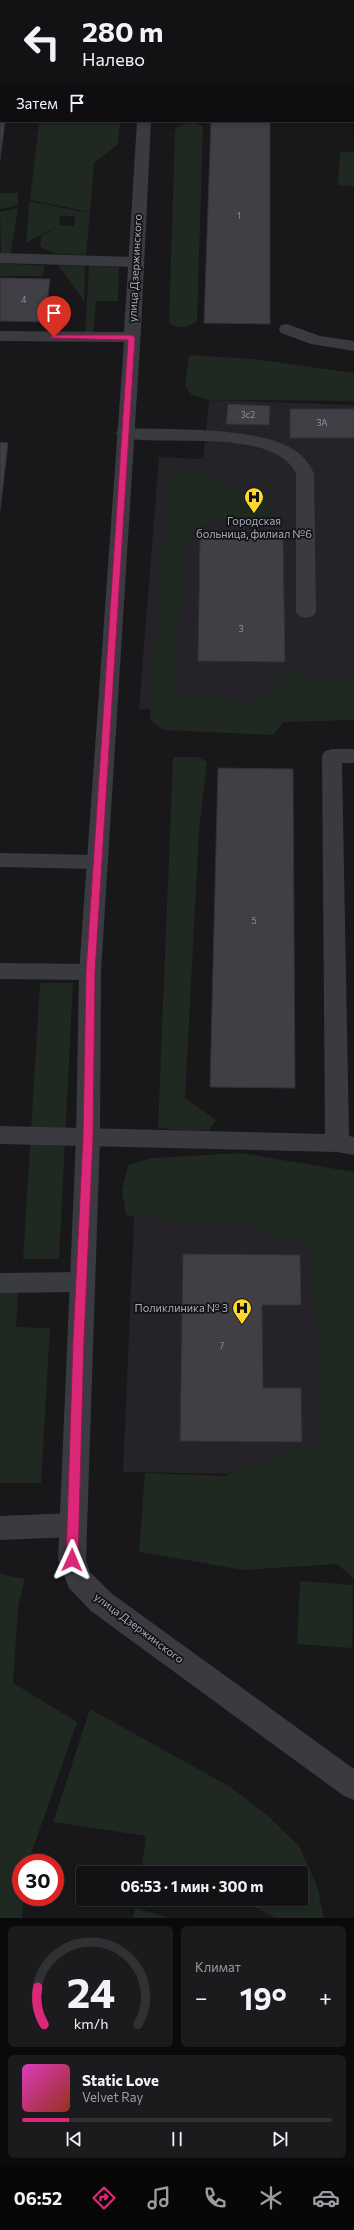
<!DOCTYPE html>
<html lang="ru">
<meta charset="utf-8">
<style>
body{margin:0;font-family:Commissioner,sans-serif;background:#1b1a1d;color:#f1f3f6;height:100vh;display:flex;flex-direction:column;font-size:15px;white-space:nowrap}
*{box-sizing:border-box;margin:0}
p{font-size:13px;color:#9c9da0}
.icon{flex:none;width:22px;height:22px;fill:none;stroke:currentColor;stroke-width:2;stroke-linecap:round;stroke-linejoin:round}
.map{position:relative;height:1918px;overflow:hidden}
.side{display:flex;flex-direction:column;gap:8px;padding:8px;background:#0a090b;flex:1}
.side>*{flex:none}
.banner{position:absolute;left:0px;top:0px;width:354px;height:122px;box-shadow:0 2px 6px #0003,0 0 0 1px #313134;background:#121114;color:#f1f3f6;overflow:hidden}
.speed{position:absolute;left:12px;top:1854px;display:flex;gap:8px;font-size:20px;font-weight:700;text-align:center}
.speed>*{display:grid;place-content:center;width:52px;height:52px;border-radius:50%;background:#121114;box-shadow:0 2px 6px #0003,0 0 0 1px #313134;line-height:1}
.speed .limit{border:6px solid #d22;background:#fff;color:#111}
.pin{position:absolute;display:grid;place-items:center;width:34px;height:34px;color:#fff;margin:-41px -17px;border-radius:50% 50% 50% 0;rotate:-45deg;box-shadow:0 0 4px #0007}
.pin .icon{rotate:45deg}
.me{position:absolute;width:44px;margin:-22px;rotate:1deg;stroke-linejoin:round;filter:drop-shadow(0 0 3px #0008)}
.turn{display:flex;align-items:center;gap:14px;height:84px;padding:0 16px;font-size:18px}
.turn .icon{width:52px;height:52px;stroke-width:2.5}
.turn b{display:block;font-size:28px;line-height:34px}
.then{display:flex;align-items:center;height:38px;padding:0 16px;background:#0003;gap:8px;font-size:15px}
.big{font-size:30px;font-weight:700;line-height:1.1}
.side .widget{flex:1;display:flex;flex-direction:column;justify-content:center;gap:6px;min-width:0;padding:0 14px;border-radius:6px;background:#1b1a1d}
.side .dial{align-items:center;gap:0}
.dial svg{height:104px;overflow:visible;fill:none;stroke:#313134;stroke-width:7;stroke-linecap:round;text-anchor:middle}
.dial text{fill:#f1f3f6;stroke:none}
.song{display:flex;align-items:center;gap:12px}
.cover{width:48px;height:48px;border-radius:6px;background:linear-gradient(135deg,hsl(310 70% 55%),hsl(10 70% 35%))}
.played{height:4px;border-radius:2px;background:linear-gradient(90deg,#db2777 15%,#313134 15%)}
.keys{display:flex;justify-content:space-around;direction:ltr}
.heat{display:flex;justify-content:space-between;align-items:center;font-size:22px;direction:ltr}
.side .tiles{flex:1;display:grid;gap:8px;grid-template-columns:1fr 1fr}
.widget:last-child{grid-column:span 2}
.trip{position:absolute;left:76px;top:1866px;width:232px;height:40px;border-radius:4px;background:#121114;box-shadow:0 2px 6px #0003,0 0 0 1px #313134;font-weight:700;line-height:40px;text-align:center}
.dock{display:flex;height:64px;justify-content:space-around;align-items:center;background:#070708;color:#9c9da0}
.dock .icon{width:28px;height:28px}
.dock .active{color:#db2777}
.dock b{font-size:18px;color:#f1f3f6}
.map>svg:first-child{display:block}
.built{fill:#242327}
.green{fill:#1f2821}
.building{fill:#3f3f45;stroke:#323136}
.lines{fill:none;stroke-linecap:round;stroke-linejoin:round}
.service{fill:#3a3a41;fill-rule:evenodd}
.minor{fill:#3a3a41;fill-rule:evenodd}
.tertiary{fill:#3a3a41;fill-rule:evenodd}
.route{fill:#db2777;stroke:#8e194d}
.labels{text-anchor:middle;stroke-width:3.5;stroke-linejoin:round;paint-order:stroke}
.number-label{font-size:9px;fill:#8e909e}
.street-label{font-size:11px;fill:#a9abbb;stroke:#131215}
.poi-label{font-size:11px;fill:#a9abbb;stroke:#131215}
</style>
<div class="map">
<svg width="354" height="1918" viewBox="0 0 354 1918">
<rect width="100%" height="100%" fill="#18171a"/>
<g class="built">
<polygon points="209,400 354,405 354,718 139,709 159,457 203,459"/>
<polygon points="136,1174 354,1177 354,1476 123,1472"/>
</g>
<g class="green">
<polygon points="39,121 120,121 118,144 94,163 90,212 30,200"/>
<path d="M194,122L203,126L197,321C187,328 180,330 169,323L175,130L180,125Z"/>
<polygon points="340,152 354,152 354,186 338,185"/>
<polygon points="0,193 18,193 18,205 0,209"/>
<polygon points="29,201 90,213 86,255 57,254 42,248 40,245 42,236 59,225 74,226 75,216 60,216 59,225 26,243"/>
<polygon points="18,208 11,253 1,253 0,212"/>
<polygon points="0,263 45,266 43,276 0,276"/>
<polygon points="58,265 85,266 84,301"/>
<polygon points="89,266 119,267 118,301 96,301 93,334 85,335"/>
<polygon points="189,355 254,359 354,373 354,401 209,400 192,395 185,387"/>
<polygon points="168,471 195,473 231,489 267,500 274,510 266,519 214,522 184,540 174,690 256,704 290,673 354,680 354,720 283,722 273,735 163,730 150,720"/>
<polygon points="173,757 198,757 207,762 199,831 185,1098 216,1120 209,1130 193,1131 158,1128"/>
<polygon points="40,983 73,983 59,1259 23,1259"/>
<polygon points="241,1153 354,1172 354,1579 337,1564 244,1570 139,1552 145,1473 224,1476 323,1441 312,1247 233,1223 132,1217 126,1214 122,1191 128,1165 151,1158"/>
<polygon points="0,1293 18,1293 16,1327 50,1328 41,1483 0,1483"/>
<polygon points="0,1574 25,1579 18,1608 13,1683 77,1722 28,1863 21,1863 21,1897 24,1897 22,1918 0,1918"/>
<polygon points="300,1581 353,1585 352,1648 297,1644"/>
<polygon points="90,1709 232,1788 269,1817 299,1846 317,1886 324,1918 275,1918 257,1908 217,1899 301,1899 301,1873 141,1873 146,1836 53,1822"/>
<polygon points="135,1908 170,1918 133,1918"/>
</g>
<g class="building">
<polygon points="286,0 354,0 354,24 353,1"/>
<polygon points="0,15 1,121 5,121 0,160"/>
<polygon points="211,121 270,122 270,324 204,323"/>
<polygon points="0,278 50,279 45,322 0,321"/>
<polygon points="228,404 270,406 269,425 226,424"/>
<rect x="290" y="409" width="64" height="29"/>
<polygon points="0,442 8,443 0,511"/>
<polygon points="200,538 283,539 285,662 198,661"/>
<polygon points="218,768 293,769 295,1088 210,1087"/>
<polygon points="183,1254 300,1255 301,1305 262,1305 263,1388 301,1388 302,1442 180,1441"/>
</g>
<g class="lines">
<g class="service">
<polygon points="224,0 240,0 241,1 225,1"/>
<rect x="353" y="38" width="1" height="9"/>
<polygon points="0,253 135,257 141,259 143,262 141,265 135,267 0,263"/>
<polygon points="287,324 320,336 354,341 354,351 311,344 281,333 279,329 281,325"/>
<path d="M125,428C169,430 258,426 294,450C303,455 309,464 314,473L316,612L313,616L306,618L299,616L296,612V473C271,426 163,448 119,437L116,433L119,429Z"/>
<polygon points="332,749 354,749 354,763 342,763 349,1136 354,1137 354,1155 337,1152 0,1144 0,1126 325,1134 322,756 325,751"/>
<polygon points="0,853 97,855 104,857 108,862 104,867 97,869 0,867"/>
<polygon points="0,963 90,964 98,966 101,972 98,978 90,980 0,979"/>
<polygon points="81,1272 90,1275 93,1282 90,1289 81,1292 0,1293 0,1273"/>
<polygon points="73,1513 82,1517 86,1525 82,1533 73,1537 0,1540 0,1516"/>
</g>
<polygon class="minor" points="137,121 151,121 141,329 101,972 100,1137 86,1560 90,1572 111,1593 354,1769 354,1800 344,1796 91,1611 69,1588 58,1560 76,1137 79,972 124,342 0,341 0,331 124,332"/>
<g class="tertiary">
<polygon points="118,0 134,0 135,1 119,1"/>
<rect x="353" y="73" width="1" height="8"/>
</g>
</g>
<polygon class="route" points="54,335 132,335 135,338 95,972 93,1137 84,1340 78,1560 72,1565 66,1560 73,1340 83,1137 86,972 128,340 51,338 51,335"/>
<defs>
<symbol id="hospital-pin" viewBox="-11 -11 22 30"><path d="M0 17L-7.5 6A9.5 9.5 0 1 1 7.5 6Z" fill="#ffd72a" stroke="#131215"/><path d="M-5-5h3v3.5h4V-5h3V5h-3V1.5h-4V5h-3Z" fill="#111"/></symbol>
</defs>
<g fill-rule="evenodd">
<use href="#hospital-pin" x="243" y="486" width="22" height="30"/>
<use href="#hospital-pin" x="231" y="1297" width="22" height="30"/>
</g>
<g class="labels">
<g class="number-label">
<text x="239" y="219">1</text>
<text x="24" y="303">4</text>
<text x="248" y="418">3с2</text>
<text x="322" y="426">3А</text>
<text x="241" y="632">3</text>
<text x="254" y="924">5</text>
<text x="222" y="1349">7</text>
</g>
<g class="street-label">
<text transform="translate(135 268) rotate(-87)" y="4">улица Дзержинского</text>
<text transform="translate(139 1628) rotate(37)" y="4">улица Дзержинского</text>
</g>
<g class="poi-label">
<text x="254" y="525">Городская<tspan x="254" dy="13">больница, филиал №6</tspan></text>
<text x="228" y="1312" text-anchor="end">Поликлиника № 3</text>
</g>
</g>
</svg>
<div class="speed"><div class="limit">30</div></div>
<div class="pin" style="left:54px;top:337px;background:#d93025"><svg class="icon" aria-label="arrive" viewBox="0 0 24 24"><path d="M6 21V4h12l-3 4 3 4H6"/></svg></div>
<svg class="me" style="left:72px;top:1560px" viewBox="-20 -20 40 40"><path d="M0-17L14 15 0 8-14 15z" fill="#db2777" stroke="#fff" stroke-width="4"/></svg>
<div class="trip">06:53 · 1 мин · 300 m</div>
<div class="banner">
<div class="turn"><svg class="icon" aria-label="left" viewBox="0 0 24 24"><path d="M17 20v-9H6M10 6l-5 5 5 5"/></svg><div><b>280 m</b>Налево</div></div>
<div class="then">Затем<svg class="icon" aria-label="arrive" viewBox="0 0 24 24"><path d="M6 21V4h12l-3 4 3 4H6"/></svg></div>
</div>
</div>
<section class="side">
<div class="tiles">
<div class="widget dial"><svg viewBox="0 0 100 80">
<path d="M14 69A42 42 0 1 1 86 69"/>
<path d="M14 69A42 42 0 0 1 9 40" stroke="#db2777"/>
<text x="50" y="56" font-size="32" font-weight="700">24</text>
<text x="50" y="72" font-size="11">km/h</text>
</svg></div>
<div class="widget"><p>Климат</p>
<div class="heat"><a>−</a><b class="big">19°</b><a>+</a></div>
</div>
<div class="widget">
<div class="song"><i class="cover"></i><div><b>Static Love</b><p>Velvet Ray</p></div></div>
<div class="played"></div>
<div class="keys"><svg class="icon" aria-label="previous" viewBox="0 0 24 24"><path d="M18 5L8 12l10 7zM5 5v14"/></svg><svg class="icon" aria-label="pause" viewBox="0 0 24 24"><path d="M8 5v14M16 5v14"/></svg><svg class="icon" aria-label="next" viewBox="0 0 24 24"><path d="M6 5l10 7-10 7zM19 5v14"/></svg></div>
</div>
</div>
</section>
<nav class="dock">
<b>06:52</b>
<svg class="icon active" aria-label="directions" viewBox="0 0 24 24"><path d="M12 3l9 9-9 9-9-9zM9 14v-3h6M13 9l2 2-2 2"/></svg>
<svg class="icon" aria-label="music" viewBox="0 0 24 24"><path d="M9 18V5l10-2v13"/><circle cx="6" cy="18" r="3"/><circle cx="16" cy="16" r="3"/></svg>
<svg class="icon" aria-label="phone" viewBox="0 0 24 24"><path d="M5 4h4l2 5-3 2q2 4 5 5l2-3 5 2v4C11 20 4 13 5 4z"/></svg>
<svg class="icon" aria-label="climate" viewBox="0 0 24 24"><path d="M12 3v18M4 7l16 10M4 17L20 7"/></svg>
<svg class="icon" aria-label="car" viewBox="0 0 24 24"><path d="M5 17H2v-5l4-1 3-4h7l3 4 3 1v5h-3M9 17h6M6 11h13"/><circle cx="7" cy="17" r="2"/><circle cx="17" cy="17" r="2"/></svg>
</nav>
